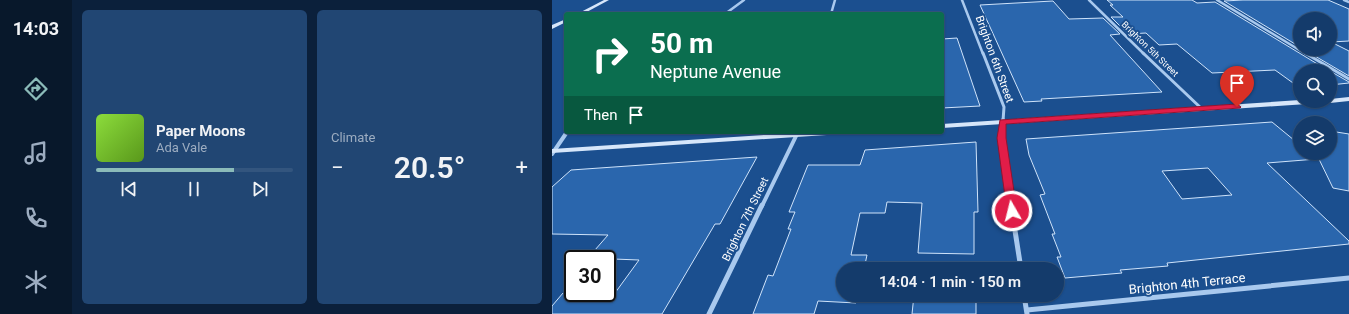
<!DOCTYPE html>
<meta charset="utf-8">
<style>
body{margin:0;font-family:Roboto,sans-serif;background:#214673;color:#f1f3f6;height:100vh;display:flex;flex-direction:column;font-size:15px;white-space:nowrap}
*{box-sizing:border-box;margin:0}
p{font-size:13px;color:#9dadc1}
.icon{flex:none;width:22px;height:22px;fill:none;stroke:currentColor;stroke-width:2;stroke-linecap:round;stroke-linejoin:round}
.map{position:relative;flex:1;overflow:hidden}
.details{display:flex;flex-direction:column;gap:10px;padding:10px;background:#0b203b;width:480px}
.details>*{flex:none}
.guide{position:absolute;left:12px;top:12px;width:380px;height:122px;border-radius:4px;box-shadow:0 1px 3px #0004,0 0 0 1px #33557e;background:#0b6e4f;color:#fff;overflow:hidden}
.fabs{position:absolute;left:741px;top:12px;display:grid;gap:8px}
.fabs a{display:grid;place-items:center;width:44px;height:44px;border-radius:50%;background:#143b6b;box-shadow:0 1px 3px #0004,0 0 0 1px #33557e;font-size:20px}
.speed{position:absolute;left:12px;top:250px;display:flex;gap:8px;font-size:20px;font-weight:700;text-align:center}
.speed>*{display:grid;place-content:center;width:52px;height:52px;border-radius:50%;background:#143b6b;box-shadow:0 1px 3px #0004,0 0 0 1px #33557e;line-height:1}
.speed .limit{border:2px solid #111;border-radius:6px;background:#fff;color:#111}
.pin{position:absolute;display:grid;place-items:center;width:34px;height:34px;color:#fff;margin:-41px -17px;border-radius:50% 50% 50% 0;rotate:-45deg;box-shadow:0 0 4px #0007}
.pin .icon{rotate:45deg}
.me{position:absolute;width:44px;margin:-22px;rotate:352deg;stroke-linejoin:round;filter:drop-shadow(0 0 3px #0008)}
.turn{display:flex;align-items:center;gap:14px;height:84px;padding:0 20px;font-size:18px}
.turn .icon{width:52px;height:52px;stroke-width:2.5}
.turn b{display:block;font-size:28px;line-height:34px}
.then{display:flex;align-items:center;height:38px;padding:0 20px;background:#0003;gap:8px;font-size:15px}
.big{font-size:30px;font-weight:600;line-height:1.1}
.details .widget{flex:1;display:flex;flex-direction:column;justify-content:center;gap:6px;min-width:0;padding:0 14px;border-radius:6px;background:#214673}
.song{display:flex;align-items:center;gap:12px}
.cover{width:48px;height:48px;border-radius:6px;background:linear-gradient(135deg,hsl(90 70% 55%),hsl(90 70% 35%))}
.played{height:4px;border-radius:2px;background:linear-gradient(90deg,#8bbbb9 70%,#33557e 70%)}
.keys{display:flex;justify-content:space-around;direction:ltr}
.heat{display:flex;justify-content:space-between;align-items:center;font-size:22px;direction:ltr}
.details .tiles{flex:1;display:grid;gap:10px;grid-template-columns:repeat(2,1fr)}
.trip{position:absolute;left:284px;top:262px;width:228px;height:40px;border-radius:20px;background:#143b6b;box-shadow:0 1px 3px #0004,0 0 0 1px #33557e;font-weight:600;line-height:40px;text-align:center}
main{display:flex;flex:1;min-height:0}
.menu{display:flex;flex-direction:column;width:72px;justify-content:space-around;align-items:center;background:#08182b;color:#9dadc1}
.menu .icon{width:28px;height:28px}
.menu .current{color:#8bbbb9}
.menu b{font-size:18px;color:#f1f3f6}
.map>svg:first-child{display:block}
.building{fill:#2a66ad;stroke:#cfe3fa;fill-rule:evenodd}
.lines{fill:none;stroke-linecap:round;stroke-linejoin:round}
.street-far3{stroke:#a9c9ee;stroke-width:2.5}
.street-far2{stroke:#a9c9ee;stroke-width:3}
.street-far1{stroke:#a9c9ee;stroke-width:4}
.street{stroke:#a9c9ee;stroke-width:5}
.secondary{fill:#d6e6fa;fill-rule:evenodd}
.route{fill:#e11d48;stroke:#92132f}
.labels{text-anchor:middle;stroke-width:4;stroke-linejoin:round;paint-order:stroke}
.far-street-label{font-size:9px;fill:#fff;stroke:#1b4f8f}
.street-label{font-size:11px;fill:#fff;stroke:#1b4f8f}
.near-street-label{font-size:13px;fill:#fff;stroke:#1b4f8f}
</style>
<main>
<nav class="menu">
<b>14:03</b>
<svg class="icon current" aria-label="directions" viewBox="0 0 24 24"><path d="M12 3l9 9-9 9-9-9zM9 14v-3h6M13 9l2 2-2 2"/></svg>
<svg class="icon" aria-label="music" viewBox="0 0 24 24"><path d="M9 18V5l10-2v13"/><circle cx="6" cy="18" r="3"/><circle cx="16" cy="16" r="3"/></svg>
<svg class="icon" aria-label="phone" viewBox="0 0 24 24"><path d="M5 4h4l2 5-3 2q2 4 5 5l2-3 5 2v4C11 20 4 13 5 4z"/></svg>
<svg class="icon" aria-label="climate" viewBox="0 0 24 24"><path d="M12 3v18M4 7l16 10M4 17L20 7"/></svg>
</nav>
<section class="details">
<div class="tiles">
<div class="widget">
<div class="song"><i class="cover"></i><div><b>Paper Moons</b><p>Ada Vale</p></div></div>
<div class="played"></div>
<div class="keys"><svg class="icon" aria-label="previous" viewBox="0 0 24 24"><path d="M18 5L8 12l10 7zM5 5v14"/></svg><svg class="icon" aria-label="pause" viewBox="0 0 24 24"><path d="M8 5v14M16 5v14"/></svg><svg class="icon" aria-label="next" viewBox="0 0 24 24"><path d="M6 5l10 7-10 7zM19 5v14"/></svg></div>
</div>
<div class="widget"><p>Climate</p>
<div class="heat"><a>−</a><b class="big">20.5°</b><a>+</a></div>
</div>
</div>
</section>
<div class="map">
<svg width="797" height="314" viewBox="0 0 797 314">
<rect width="100%" height="100%" fill="#1b4f8f"/>
<g class="building">
<polygon points="555,0 640,0 645,3 663,2 777,71 748,71 748,88 723,70 660,73 625,44 607,45 594,33 576,34 559,17 571,17 558,5 561,5"/>
<polygon points="691,0 776,0 797,9 797,41 779,42 797,51 797,76 751,49 778,49 778,19 748,19 748,47 672,1"/>
<polygon points="501,1 517,19 551,18 568,34 558,35 610,92 489,99 490,101 472,102 428,5"/>
<polygon points="405,38 428,106 390,108 390,39"/>
<polygon points="778,71 797,82 797,83 778,85"/>
<path d="M720,122L748,145V153H758L765,159L715,163L797,241V244L615,263L616,266L568,270L570,273L513,278L505,257H509L500,234H503L488,195L493,194L477,155L474,139ZM656,168L680,195L630,199L610,171Z"/>
<polygon points="778,131 797,134 797,191 781,188 764,153 778,153"/>
<polygon points="424,142 426,212 422,212 422,254 366,253 370,203 335,202 333,213 308,213 299,255 315,255 312,269 291,269 291,295 306,295 304,303 266,301 262,314 201,314 216,275 221,276 239,229 236,229 243,212 237,212 256,165 308,165 313,150"/>
<polygon points="205,157 168,224 163,224 110,314 0,314 0,306 11,293 63,293 87,260 36,258 56,235 0,234 0,187 19,170"/>
<polygon points="362,295 424,295 424,314 360,314"/>
</g>
<g class="lines">
<g class="street-far3">
<polyline points="410,0 431,54"/>
<polyline points="537,0 592,54"/>
<polyline points="665,0 754,54"/>
<polyline points="792,0 797,2"/>
<polyline points="173,14 192,0"/>
<polyline points="279,14 283,0"/>
</g>
<g class="street-far2">
<polyline points="431,53 452,107 451,121"/>
<polyline points="591,53 650,109"/>
<polyline points="753,53 797,79"/>
</g>
<g class="street-far1">
<polyline points="451,120 449,138 459,206"/>
<polyline points="0,154 15,132"/>
<polyline points="210,206 246,132"/>
</g>
<g class="street">
<polyline points="459,205 469,269"/>
<polyline points="472,295 475,314"/>
<polyline points="475,310 797,278"/>
<polyline points="157,314 210,205"/>
</g>
<g class="secondary">
<polygon points="52,0 57,0 31,14 25,14"/>
<polygon points="14,19 14,22 0,29 0,25"/>
<polygon points="797,97 797,101 778,103 775,101 778,101 778,99"/>
<polygon points="748,100 773,101 770,103 390,128 390,124"/>
<polygon points="256,132 294,132 290,134 0,153 0,149"/>
</g>
</g>
<polygon class="route" points="685,104 689,107 688,108 454,124 454,138 465,211 464,213 456,213 455,211 445,138 448,120"/>
<g class="labels">
<g class="far-street-label">
<text transform="translate(598 49) rotate(44)" y="3">Brighton 5th Street</text>
</g>
<g class="street-label">
<text transform="translate(443 59) rotate(70)" y="4">Brighton 6th Street</text>
<text transform="translate(193 219) rotate(-64)" y="4">Brighton 7th Street</text>
</g>
<g class="near-street-label">
<text transform="translate(635 283) rotate(-6)" y="5">Brighton 4th Terrace</text>
</g>
</g>
</svg>
<div class="fabs">
<a><svg class="icon" aria-label="sound" viewBox="0 0 24 24"><path d="M4 9h4l5-4v14l-5-4H4zM17 9q2 3 0 6"/></svg></a>
<a><svg class="icon" aria-label="search" viewBox="0 0 24 24"><circle cx="10" cy="10" r="6"/><path d="M15 15l6 6"/></svg></a>
<a><svg class="icon" aria-label="layers" viewBox="0 0 24 24"><path d="M12 4l9 5-9 5-9-5zM3 14l9 5 9-5"/></svg></a>
</div>
<div class="speed"><div class="limit">30</div></div>
<div class="pin" style="left:685px;top:107px;background:#d93025"><svg class="icon" aria-label="arrive" viewBox="0 0 24 24"><path d="M6 21V4h12l-3 4 3 4H6"/></svg></div>
<svg class="me" style="left:460px;top:211px" viewBox="-20 -20 40 40"><circle r="17" fill="#e11d48" stroke="#fff" stroke-width="3"/><path d="M0-11L8 9 0 5-8 9z" fill="#fff"/></svg>
<div class="trip">14:04 · 1 min · 150 m</div>
<div class="guide">
<div class="turn"><svg class="icon" aria-label="right" viewBox="0 0 24 24"><path d="M7 20v-9h11M14 6l5 5-5 5"/></svg><div><b>50 m</b>Neptune Avenue</div></div>
<div class="then">Then<svg class="icon" aria-label="arrive" viewBox="0 0 24 24"><path d="M6 21V4h12l-3 4 3 4H6"/></svg></div>
</div>
</div>
</main>
